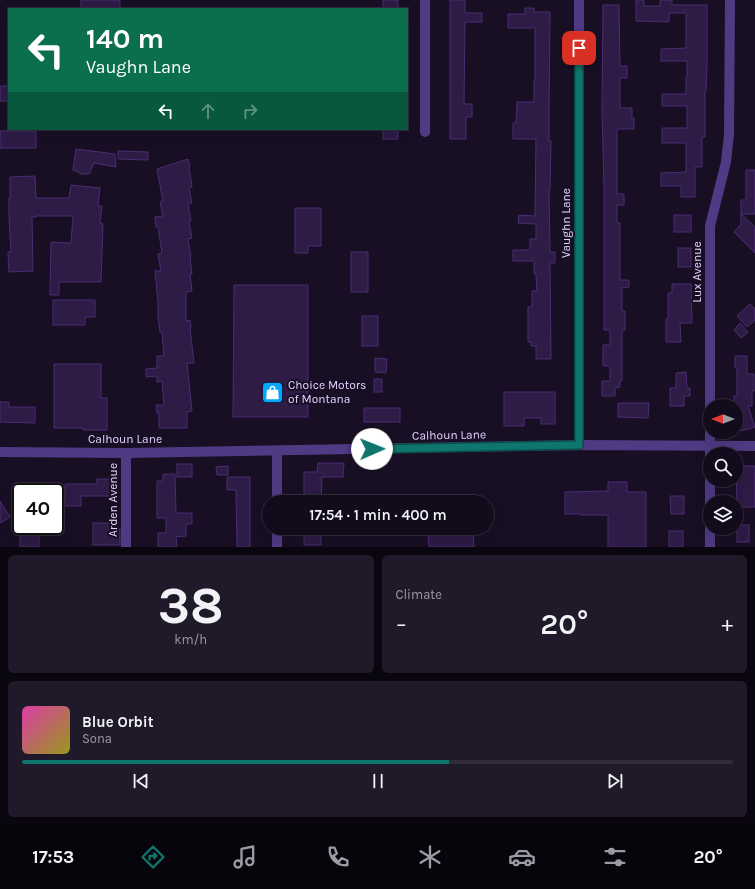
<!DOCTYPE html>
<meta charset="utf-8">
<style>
body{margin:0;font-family:Karla,sans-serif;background:#1f1929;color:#f1f3f6;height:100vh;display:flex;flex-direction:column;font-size:15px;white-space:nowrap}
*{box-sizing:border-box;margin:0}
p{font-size:13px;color:#9c9ba3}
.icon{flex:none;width:22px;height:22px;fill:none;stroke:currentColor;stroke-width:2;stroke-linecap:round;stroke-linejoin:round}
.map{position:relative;height:547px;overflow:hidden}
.drawer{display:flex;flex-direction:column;gap:8px;padding:8px;background:#0a060f;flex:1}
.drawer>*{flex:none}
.banner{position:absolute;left:8px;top:8px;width:400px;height:122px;border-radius:0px;box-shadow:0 4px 16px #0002,0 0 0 1px #312b3b;background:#0b6e4f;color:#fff;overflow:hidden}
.needle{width:26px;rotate:270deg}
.controls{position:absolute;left:703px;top:399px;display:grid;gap:8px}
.controls a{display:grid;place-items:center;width:40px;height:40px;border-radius:50%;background:#120b1c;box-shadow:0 4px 16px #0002,0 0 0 1px #312b3b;font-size:20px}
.speed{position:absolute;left:12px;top:483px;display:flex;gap:8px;font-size:20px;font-weight:700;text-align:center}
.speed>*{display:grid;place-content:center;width:52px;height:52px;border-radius:50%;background:#120b1c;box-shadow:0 4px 16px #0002,0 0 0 1px #312b3b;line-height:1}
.speed .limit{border:2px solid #111;border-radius:6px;background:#fff;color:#111}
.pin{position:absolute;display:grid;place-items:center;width:34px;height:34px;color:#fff;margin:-17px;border-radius:8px;box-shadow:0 2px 6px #0006}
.me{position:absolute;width:44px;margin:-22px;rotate:89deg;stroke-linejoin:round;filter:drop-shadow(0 0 3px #0008)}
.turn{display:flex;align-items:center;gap:14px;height:84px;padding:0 12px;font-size:18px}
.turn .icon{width:52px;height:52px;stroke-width:2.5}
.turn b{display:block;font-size:28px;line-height:34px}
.lanes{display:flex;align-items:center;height:38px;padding:0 12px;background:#0003;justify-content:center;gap:20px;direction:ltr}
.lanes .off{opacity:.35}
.big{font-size:30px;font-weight:600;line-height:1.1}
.drawer .tile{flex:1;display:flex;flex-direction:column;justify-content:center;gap:6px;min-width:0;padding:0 14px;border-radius:6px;background:#1f1929}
.drawer .dial{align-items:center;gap:0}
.dial b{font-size:52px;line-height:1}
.song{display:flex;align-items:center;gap:12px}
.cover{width:48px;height:48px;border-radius:6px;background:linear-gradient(135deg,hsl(320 70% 55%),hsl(60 70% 35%))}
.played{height:4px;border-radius:2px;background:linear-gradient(90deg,#0f766e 60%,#312b3b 60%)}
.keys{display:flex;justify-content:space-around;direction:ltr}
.heat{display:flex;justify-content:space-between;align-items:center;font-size:22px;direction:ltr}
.drawer .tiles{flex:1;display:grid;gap:8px;grid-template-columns:1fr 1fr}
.tile:last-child{grid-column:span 2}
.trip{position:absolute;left:262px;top:495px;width:232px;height:40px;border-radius:20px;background:#120b1c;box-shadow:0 4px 16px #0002,0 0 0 1px #312b3b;font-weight:600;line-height:40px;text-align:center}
.tab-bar{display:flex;height:64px;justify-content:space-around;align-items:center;background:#07040b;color:#9c9ba3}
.tab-bar .icon{width:28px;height:28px}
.tab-bar .selected{color:#0f766e}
.tab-bar b{font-size:18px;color:#f1f3f6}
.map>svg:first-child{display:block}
.building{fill:#2e1b46;stroke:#4b2d72}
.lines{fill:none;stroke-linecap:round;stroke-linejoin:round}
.minor{stroke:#4f3a84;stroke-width:10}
.route-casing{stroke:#0a4d48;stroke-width:10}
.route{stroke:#0f766e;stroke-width:7}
.labels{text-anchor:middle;stroke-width:4;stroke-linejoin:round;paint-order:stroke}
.street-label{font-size:12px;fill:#e3d3ff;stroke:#180f25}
.poi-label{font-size:12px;fill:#e3d3ff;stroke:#180f25;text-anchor:start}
</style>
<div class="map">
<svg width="755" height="547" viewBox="0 0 755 547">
<rect width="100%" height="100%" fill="#180f25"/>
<g class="building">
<rect x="81" y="0" width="39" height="9"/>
<rect x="383" y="0" width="15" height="9"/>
<polygon points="450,0 465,0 465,13 482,13 482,22 465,22 464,104 472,104 472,117 466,117 466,139 450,139"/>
<polygon points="636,0 644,0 644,6 660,6 660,0 672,0 672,5 707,5 707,67 706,91 705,91 705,137 702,137 702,167 695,167 695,197 681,197 681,186 661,186 661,173 686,172 686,143 662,143 662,128 687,128 687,106 662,106 662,94 686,94 686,77 687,77 687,61 661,61 661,49 686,48 686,13 669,13 669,22 636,21"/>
<polygon points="603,5 619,5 620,66 627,66 627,78 620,78 620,108 632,108 632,118 634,118 634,129 617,129 617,194 624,194 624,205 617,205 617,223 620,223 620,280 629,280 629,287 622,288 622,311 625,311 625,330 622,330 622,381 620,381 620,387 615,388 615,396 602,396 602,381 610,381 610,366 603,366 603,345 610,345 610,330 604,330 604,187 602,111"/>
<polygon points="525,8 534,8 534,12 550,12 549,115 549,141 551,141 550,190 549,190 550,252 555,252 555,263 550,263 551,359 536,359 536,346 531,346 531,342 528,342 528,307 532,307 532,291 537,291 536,274 534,274 534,261 513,261 513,250 530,250 530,239 536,239 536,224 518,223 519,215 535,216 536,139 513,139 513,123 516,123 517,102 534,102 534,81 535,81 535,28 508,28 508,14 525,14"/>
<rect x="0" y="86" width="9" height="15"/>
<rect x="383" y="129" width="15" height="10"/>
<rect x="0" y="131" width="36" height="17"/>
<polygon points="76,149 115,154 116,167 94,163 89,174 82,174 73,170"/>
<polygon points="118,151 148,152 148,160 118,159"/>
<polygon points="188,159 190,167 189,167 192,187 189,188 192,203 188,204 191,221 189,222 192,238 188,239 191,257 190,257 192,274 190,274 192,291 186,292 186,321 190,320 191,328 190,328 194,363 187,363 192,411 187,412 187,428 159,428 159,413 157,413 156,405 164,405 162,381 157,382 157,376 146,377 146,369 157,368 157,356 164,356 162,332 160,332 158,316 158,302 155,271 161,271 158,254 162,253 158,227 156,227 155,217 163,216 160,202 163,201 157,169"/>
<polygon points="746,170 755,170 755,214 741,214 741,200 746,200"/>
<polygon points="35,176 36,198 69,198 71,185 100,188 98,206 102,206 100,223 103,224 101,282 59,282 59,295 50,295 51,242 71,243 73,216 36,216 36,217 32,217 33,271 9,272 8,252 11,252 9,217 9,198 10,198 10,177"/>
<polygon points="295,208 321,208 321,246 308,246 308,253 295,253"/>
<polygon points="741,214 755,227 755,253 734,232 741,224"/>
<rect x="674" y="215" width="17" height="17"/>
<rect x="678" y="248" width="13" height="19"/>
<rect x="351" y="252" width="17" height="40"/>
<polygon points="672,284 691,284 692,323 680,323 681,342 666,342 666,319 668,319 668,293 672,293"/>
<polygon points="234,285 308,285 308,417 233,417"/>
<polygon points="53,300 95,300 95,317 85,317 85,325 53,325"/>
<polygon points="750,304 755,309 755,320 747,327 737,316"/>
<rect x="362" y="316" width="16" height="30"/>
<polygon points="740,323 748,332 741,338 734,330"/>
<polygon points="735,356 747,356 747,374 754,374 754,391 752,391 752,406 748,406 755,427 741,431 736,417 736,406 734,406 734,396 737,396 737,368 735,368"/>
<polygon points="375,358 387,359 386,373 375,372"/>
<polygon points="54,364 101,364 101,398 107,398 107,430 83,430 83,428 54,428"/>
<polygon points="686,372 687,388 690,388 690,396 684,396 684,406 670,406 670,388 676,388 676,373"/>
<rect x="374" y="379" width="8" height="13"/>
<polygon points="504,392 555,392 555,424 541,424 541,418 524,418 524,426 504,426"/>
<polygon points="0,402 9,402 9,407 35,407 35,423 0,422"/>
<polygon points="618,403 649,403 648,418 618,417"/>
<rect x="364" y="408" width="36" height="14"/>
<polygon points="318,463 344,463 343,477 322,477 321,502 304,502 304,472 317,472"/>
<rect x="177" y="464" width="15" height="13"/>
<polygon points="228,466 228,475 217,475 216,467"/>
<polygon points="736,466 755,466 755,507 737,507"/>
<polygon points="163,474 175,474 176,513 192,513 192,524 186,524 186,536 176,537 177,547 158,547 158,533 166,533 166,518 157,518 157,481 163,481"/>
<polygon points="227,477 250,477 250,547 237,547 236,490 227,490"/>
<polygon points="97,479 115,479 115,496 81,496 81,506 65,506 65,484 97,484"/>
<polygon points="608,482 627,482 627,492 646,492 646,547 608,547 608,515 580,515 580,514 565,514 565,492 608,491"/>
<polygon points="670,496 684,496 684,514 671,514"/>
<polygon points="0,501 10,517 0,523"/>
<polygon points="93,523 112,523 112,529 120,529 120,545 93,545"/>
<rect x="737" y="525" width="12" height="17"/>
<rect x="304" y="531" width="17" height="14"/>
<rect x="669" y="531" width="14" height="16"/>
<rect x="20" y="533" width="19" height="14"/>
<polygon points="473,533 474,547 429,547 428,536"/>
</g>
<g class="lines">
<g class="minor">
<polyline points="579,0 579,445"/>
<polyline points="425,132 425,0"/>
<polyline points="277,451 277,502"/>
<polyline points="0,452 126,453 579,445 755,446"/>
<polyline points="277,528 277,547"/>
<polyline points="126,547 126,453"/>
<polyline points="710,547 710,226 726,162 729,134 730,0"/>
</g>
</g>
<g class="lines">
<defs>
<polyline id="route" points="372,449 579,445 579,48"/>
</defs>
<use href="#route" class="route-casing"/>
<use href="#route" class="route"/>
</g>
<defs>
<symbol id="shop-square" viewBox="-11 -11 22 22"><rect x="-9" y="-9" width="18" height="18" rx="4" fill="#01a7fd" stroke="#180f25"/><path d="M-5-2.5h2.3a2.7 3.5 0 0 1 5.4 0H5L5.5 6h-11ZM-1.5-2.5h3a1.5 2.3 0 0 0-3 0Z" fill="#fff"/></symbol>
</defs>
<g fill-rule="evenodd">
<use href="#shop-square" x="260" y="380" width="25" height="25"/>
</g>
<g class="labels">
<g class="street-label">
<text transform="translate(566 223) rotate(-90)" y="4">Vaughn Lane</text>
<text transform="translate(697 272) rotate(-90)" y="4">Lux Avenue</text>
<text transform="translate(449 435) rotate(-1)" y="4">Calhoun Lane</text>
<text x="125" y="443">Calhoun Lane</text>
<text transform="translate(113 500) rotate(-90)" y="4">Arden Avenue</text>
</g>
<g class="poi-label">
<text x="288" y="389">Choice Motors<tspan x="288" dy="14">of Montana</tspan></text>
</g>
</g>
</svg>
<div class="controls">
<a><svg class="needle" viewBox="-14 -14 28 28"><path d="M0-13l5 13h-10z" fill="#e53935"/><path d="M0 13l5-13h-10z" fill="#9c9ba3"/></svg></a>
<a><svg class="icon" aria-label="search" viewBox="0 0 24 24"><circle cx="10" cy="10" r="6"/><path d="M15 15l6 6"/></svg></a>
<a><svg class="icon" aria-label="layers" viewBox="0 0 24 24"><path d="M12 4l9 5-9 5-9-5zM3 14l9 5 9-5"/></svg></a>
</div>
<div class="speed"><div class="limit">40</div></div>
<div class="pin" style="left:579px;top:48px;background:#d93025"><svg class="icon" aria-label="arrive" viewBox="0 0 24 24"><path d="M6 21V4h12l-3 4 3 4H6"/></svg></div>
<svg class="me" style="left:372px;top:449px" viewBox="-20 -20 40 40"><circle r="19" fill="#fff"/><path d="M0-13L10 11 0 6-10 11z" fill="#0f766e"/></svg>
<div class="trip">17:54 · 1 min · 400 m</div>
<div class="banner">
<div class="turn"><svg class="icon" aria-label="left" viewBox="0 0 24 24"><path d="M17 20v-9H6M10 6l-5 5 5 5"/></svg><div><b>140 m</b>Vaughn Lane</div></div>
<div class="lanes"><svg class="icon" aria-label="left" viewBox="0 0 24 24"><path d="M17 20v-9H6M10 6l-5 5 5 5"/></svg><svg class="icon off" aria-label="ahead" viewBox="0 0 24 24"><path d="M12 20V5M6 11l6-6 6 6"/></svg><svg class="icon off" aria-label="right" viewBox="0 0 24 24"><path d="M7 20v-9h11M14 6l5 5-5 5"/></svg></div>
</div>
</div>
<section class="drawer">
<div class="tiles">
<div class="tile dial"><b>38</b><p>km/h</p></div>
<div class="tile"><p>Climate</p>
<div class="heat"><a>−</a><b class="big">20°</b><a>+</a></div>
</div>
<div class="tile">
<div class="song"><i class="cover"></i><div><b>Blue Orbit</b><p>Sona</p></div></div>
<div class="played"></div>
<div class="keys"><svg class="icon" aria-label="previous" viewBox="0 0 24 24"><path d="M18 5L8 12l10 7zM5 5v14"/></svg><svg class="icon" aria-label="pause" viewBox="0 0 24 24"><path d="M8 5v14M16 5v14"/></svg><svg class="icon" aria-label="next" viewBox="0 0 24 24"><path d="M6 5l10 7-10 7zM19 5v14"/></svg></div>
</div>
</div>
</section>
<nav class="tab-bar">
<b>17:53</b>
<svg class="icon selected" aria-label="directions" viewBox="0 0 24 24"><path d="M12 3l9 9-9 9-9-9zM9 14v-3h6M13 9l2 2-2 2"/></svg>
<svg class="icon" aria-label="music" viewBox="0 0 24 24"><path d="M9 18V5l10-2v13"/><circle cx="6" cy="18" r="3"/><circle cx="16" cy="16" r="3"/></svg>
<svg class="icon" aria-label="phone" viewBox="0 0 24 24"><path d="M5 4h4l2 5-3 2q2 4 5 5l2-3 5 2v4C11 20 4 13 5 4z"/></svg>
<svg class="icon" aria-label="climate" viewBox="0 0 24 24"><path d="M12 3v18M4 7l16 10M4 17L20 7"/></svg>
<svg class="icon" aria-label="car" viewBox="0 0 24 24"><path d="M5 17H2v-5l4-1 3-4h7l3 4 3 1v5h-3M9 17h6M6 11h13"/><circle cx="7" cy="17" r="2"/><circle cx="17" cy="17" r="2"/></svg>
<svg class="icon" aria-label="filters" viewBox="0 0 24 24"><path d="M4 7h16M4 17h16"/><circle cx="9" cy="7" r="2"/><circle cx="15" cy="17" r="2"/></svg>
<b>20°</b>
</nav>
